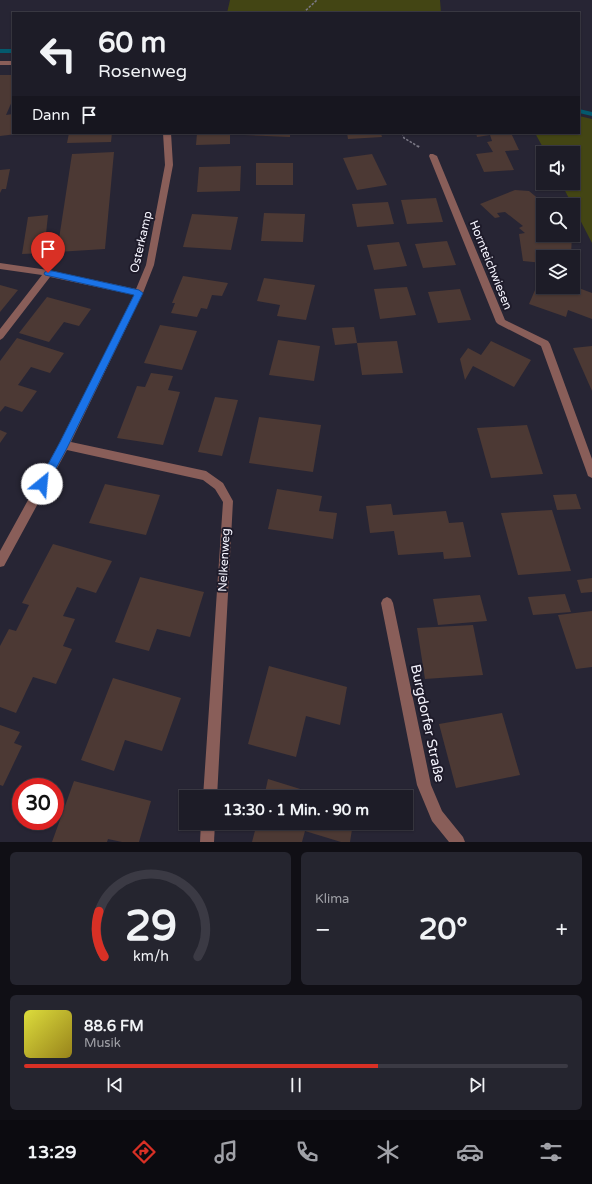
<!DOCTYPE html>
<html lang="de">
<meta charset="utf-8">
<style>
body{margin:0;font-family:"Varela Round",sans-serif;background:#25252f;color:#f1f3f6;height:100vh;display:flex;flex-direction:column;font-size:15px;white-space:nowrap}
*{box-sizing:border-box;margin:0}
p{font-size:13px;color:#a0a1a7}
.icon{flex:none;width:22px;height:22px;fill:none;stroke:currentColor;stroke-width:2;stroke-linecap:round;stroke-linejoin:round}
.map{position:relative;height:842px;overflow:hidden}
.sheet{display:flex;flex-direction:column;gap:10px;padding:10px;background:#100f15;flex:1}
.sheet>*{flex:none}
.guide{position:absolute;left:12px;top:12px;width:568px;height:122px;border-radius:0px;box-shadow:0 1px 3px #0004,0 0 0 1px #3b3a44;background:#1d1c27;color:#f1f3f6;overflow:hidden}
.tools{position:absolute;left:536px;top:146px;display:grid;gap:8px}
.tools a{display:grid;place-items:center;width:44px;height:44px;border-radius:0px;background:#1d1c27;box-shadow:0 1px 3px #0004,0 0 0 1px #3b3a44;font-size:20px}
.speed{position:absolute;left:12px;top:778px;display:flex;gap:8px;font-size:20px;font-weight:700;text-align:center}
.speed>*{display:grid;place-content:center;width:52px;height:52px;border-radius:50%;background:#1d1c27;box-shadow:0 1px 3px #0004,0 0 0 1px #3b3a44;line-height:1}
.speed .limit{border:6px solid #d22;background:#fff;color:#111}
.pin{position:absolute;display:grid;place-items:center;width:34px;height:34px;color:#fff;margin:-41px -17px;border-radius:50% 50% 50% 0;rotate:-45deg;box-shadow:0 0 4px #0007}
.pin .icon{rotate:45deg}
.me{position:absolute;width:44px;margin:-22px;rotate:28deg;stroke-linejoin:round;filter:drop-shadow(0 0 3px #0008)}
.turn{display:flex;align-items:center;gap:14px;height:84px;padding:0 20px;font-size:18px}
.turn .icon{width:52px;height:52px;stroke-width:2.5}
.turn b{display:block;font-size:28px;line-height:34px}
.then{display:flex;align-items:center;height:38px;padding:0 20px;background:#0003;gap:8px;font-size:15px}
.big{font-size:30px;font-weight:700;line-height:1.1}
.sheet .card{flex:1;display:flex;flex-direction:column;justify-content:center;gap:6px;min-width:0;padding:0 14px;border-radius:6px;background:#25252f}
.sheet .dial{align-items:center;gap:0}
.dial svg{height:104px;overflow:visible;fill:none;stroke:#3b3a44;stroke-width:7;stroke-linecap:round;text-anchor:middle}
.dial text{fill:#f1f3f6;stroke:none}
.song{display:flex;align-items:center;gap:12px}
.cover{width:48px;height:48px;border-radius:6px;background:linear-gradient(135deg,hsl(60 70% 55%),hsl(50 70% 35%))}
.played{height:4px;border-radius:2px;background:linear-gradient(90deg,#d93025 65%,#3b3a44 65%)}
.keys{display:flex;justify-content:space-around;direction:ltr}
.heat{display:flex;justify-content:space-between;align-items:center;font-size:22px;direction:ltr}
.sheet .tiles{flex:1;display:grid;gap:10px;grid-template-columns:1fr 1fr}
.card:last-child{grid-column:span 2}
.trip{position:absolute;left:179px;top:790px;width:234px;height:40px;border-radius:0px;background:#1d1c27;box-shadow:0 1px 3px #0004,0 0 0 1px #3b3a44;font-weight:700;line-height:40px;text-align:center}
.tab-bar{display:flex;height:64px;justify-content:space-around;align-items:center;background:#0c0b10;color:#a0a1a7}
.tab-bar .icon{width:28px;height:28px}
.tab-bar .active{color:#d93025}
.tab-bar b{font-size:18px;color:#f1f3f6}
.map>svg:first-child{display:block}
.green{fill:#434514}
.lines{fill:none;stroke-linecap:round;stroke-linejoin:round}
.stream{fill:#04596d;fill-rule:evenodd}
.building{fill:#4c3934}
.path-far1{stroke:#7c7a87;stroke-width:1.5;stroke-dasharray:2.5 1.5;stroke-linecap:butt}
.path{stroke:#7c7a87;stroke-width:2;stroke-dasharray:3.5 1.5;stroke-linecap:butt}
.street{fill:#895e59;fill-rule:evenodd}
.route{fill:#1a73e8;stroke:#114b97}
.labels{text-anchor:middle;stroke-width:4;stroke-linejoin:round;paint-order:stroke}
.street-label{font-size:12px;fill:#f5f4fe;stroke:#1e1b2a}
.near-street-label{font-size:14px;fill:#f5f4fe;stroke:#1e1b2a}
</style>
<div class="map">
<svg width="592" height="842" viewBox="0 0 592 842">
<rect width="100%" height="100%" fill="#272534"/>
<g class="green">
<polygon points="230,0 440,0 441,13 227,13"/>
<polygon points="579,116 592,119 592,243 561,183 573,183 573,153 546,153 535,133 579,133"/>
</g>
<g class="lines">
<g class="stream">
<rect x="0" y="49" width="13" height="4"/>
<polygon points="579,109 592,112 592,116 579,113"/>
</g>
</g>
<g class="building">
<polygon points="0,75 13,75 13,99 6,115 13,114 13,133 17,134 0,136"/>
<polygon points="69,133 112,133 111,142 67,143"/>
<polygon points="197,133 230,133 230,144 196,145"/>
<polygon points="244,133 290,133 290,137 244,135"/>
<polygon points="347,133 381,133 382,137 348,139"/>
<polygon points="476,133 511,133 519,150 505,151 514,170 484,172 476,154 493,152 487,142 492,141 490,135 477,137"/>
<polygon points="114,152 105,249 57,252 72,154"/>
<polygon points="372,154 387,185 357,190 343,158"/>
<rect x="256" y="163" width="37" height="22"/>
<polygon points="241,166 240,191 197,192 199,167"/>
<polygon points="10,169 6,189 2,189 0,193 0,170"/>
<polygon points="515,190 529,191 546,205 543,205 543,235 572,235 571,255 566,256 566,257 543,257 543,263 523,261 519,234 525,233 519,228 523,226 505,212 497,213 500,217 495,218 480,204"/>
<polygon points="436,198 443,222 407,224 401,200"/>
<polygon points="388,202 394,224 357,227 352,204"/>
<polygon points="264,213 305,214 303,242 261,241"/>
<polygon points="192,214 238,217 231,250 183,247"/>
<polygon points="48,215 44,253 22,254 28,217"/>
<polygon points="447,241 456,265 423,268 415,244"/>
<polygon points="399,242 407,266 374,270 367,245"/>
<polygon points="183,276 228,283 222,296 212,295 207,309 201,308 197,317 171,313 175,303 172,303"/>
<polygon points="264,278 315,285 306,320 277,316 280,305 257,301"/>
<polygon points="538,283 543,284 543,287 557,287 574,293 576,287 592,293 592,319 568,310 566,317 529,304"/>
<polygon points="0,285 18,290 0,312"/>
<polygon points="407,287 416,315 380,319 374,289"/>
<polygon points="460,289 471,320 438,323 428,292"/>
<polygon points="47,297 91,309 79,326 64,322 49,342 19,333"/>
<polygon points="160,325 197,331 182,370 144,363"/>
<polygon points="354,327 357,343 335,345 332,328"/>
<polygon points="17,338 64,353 50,373 31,367 18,385 37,391 22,412 5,406 0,412 0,361"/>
<polygon points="278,340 320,346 314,381 269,375"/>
<polygon points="397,341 403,373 362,375 357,343"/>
<polygon points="491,341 531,360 514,387 473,366 465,380 460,359 468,348 481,355"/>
<polygon points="592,346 592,391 573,348"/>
<polygon points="151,373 173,376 168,390 180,392 163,445 117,438 137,386 145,387"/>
<polygon points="215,397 238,400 222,456 198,452"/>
<polygon points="259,417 321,425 313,472 249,463"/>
<polygon points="527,425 543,474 491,478 477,428"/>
<polygon points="0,430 7,433 0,443"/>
<polygon points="105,484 160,495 146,535 89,523"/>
<polygon points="277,489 322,496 319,511 337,513 333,539 268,529"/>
<polygon points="576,494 581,509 557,510 553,495"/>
<polygon points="391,504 393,515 446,511 449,523 463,522 471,557 444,559 443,552 398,555 394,531 370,533 366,506"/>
<polygon points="552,510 571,571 518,575 501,513"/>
<polygon points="53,544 112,561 96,593 77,587 63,616 75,619 63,646 72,649 56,684 33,677 16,713 0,707 0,646 9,629 16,631 29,605 22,603"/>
<polygon points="140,577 204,592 190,637 157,629 149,651 115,642"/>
<polygon points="592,578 592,592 581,593 577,580"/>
<polygon points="565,594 571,612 533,615 528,597"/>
<polygon points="480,595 487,621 438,625 433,599"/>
<polygon points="592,611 592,667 576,669 558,615"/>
<polygon points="473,625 483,675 425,679 417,628"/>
<polygon points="269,666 347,687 340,725 306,716 296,757 248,744"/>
<polygon points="113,678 181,698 162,751 125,740 114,771 81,760"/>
<polygon points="502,713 520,775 456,788 439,724"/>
<polygon points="0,725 20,732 14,743 22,746 3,786 0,785"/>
<polygon points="268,779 326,797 264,797"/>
<polygon points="74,781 151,801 139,842 122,842 108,839 107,842 52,842"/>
<polygon points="257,823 353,823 350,842 341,842 305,831 302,842 252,842"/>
</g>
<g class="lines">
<g class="path-far1">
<polyline points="303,13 317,0"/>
<polyline points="402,133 404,138 419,147"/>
</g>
<polyline class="path" points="418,146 419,147"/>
<g class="street">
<rect x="0" y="61" width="13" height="4"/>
<polygon points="163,133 171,133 173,165 154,265 143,293 71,442 206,471 223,483 233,501 217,797 203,797 223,502 215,489 203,480 67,450 4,566 0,567 0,551 60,442 134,295 50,277 3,338 0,340 0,329 42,275 0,269 0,263 48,270 136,289 146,265 165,165"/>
<polygon points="430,154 433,154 437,156 505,320 548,341 550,344 592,459 592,478 588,476 587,473 541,346 498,324 496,322 429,156"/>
<polygon points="387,597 391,599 393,603 431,785 442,811 463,837 465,842 449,842 432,821 417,785 381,603 383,599"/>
<polygon points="201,823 215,823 214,842 200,842"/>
</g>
</g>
<polygon class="route" points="48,270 139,290 143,293 67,448 46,487 42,488 39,487 38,484 39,481 60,442 134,295 45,275 44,273"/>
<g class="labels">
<g class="street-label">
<text transform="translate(141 242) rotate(-77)" y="4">Osterkamp</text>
<text transform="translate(491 265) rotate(68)" y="4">Hornteichwiesen</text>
<text transform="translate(224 560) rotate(-87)" y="4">Nelkenweg</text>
</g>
<g class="near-street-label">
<text transform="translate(428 723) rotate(78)" y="5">Burgdorfer Straße</text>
</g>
</g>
</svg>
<div class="tools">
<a><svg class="icon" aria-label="sound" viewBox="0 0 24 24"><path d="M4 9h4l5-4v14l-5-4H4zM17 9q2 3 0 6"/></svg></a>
<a><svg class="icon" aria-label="search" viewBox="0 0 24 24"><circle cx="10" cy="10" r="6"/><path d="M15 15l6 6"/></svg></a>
<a><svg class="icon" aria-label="layers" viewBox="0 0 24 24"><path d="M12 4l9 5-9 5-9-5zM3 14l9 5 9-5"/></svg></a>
</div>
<div class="speed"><div class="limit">30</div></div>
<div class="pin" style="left:48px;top:273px;background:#d93025"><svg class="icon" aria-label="arrive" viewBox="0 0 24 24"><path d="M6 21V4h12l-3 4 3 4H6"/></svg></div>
<svg class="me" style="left:42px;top:484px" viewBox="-20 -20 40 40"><circle r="19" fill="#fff"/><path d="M0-13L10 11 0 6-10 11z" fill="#1a73e8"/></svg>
<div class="trip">13:30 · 1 Min. · 90 m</div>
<div class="guide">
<div class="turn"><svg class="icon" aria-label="left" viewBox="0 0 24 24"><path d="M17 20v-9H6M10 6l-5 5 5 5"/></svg><div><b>60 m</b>Rosenweg</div></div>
<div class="then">Dann<svg class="icon" aria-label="arrive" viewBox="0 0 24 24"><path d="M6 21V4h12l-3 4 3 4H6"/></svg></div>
</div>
</div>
<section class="sheet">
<div class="tiles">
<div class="card dial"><svg viewBox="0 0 100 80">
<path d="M14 69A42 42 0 1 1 86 69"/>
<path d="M14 69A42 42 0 0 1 10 34" stroke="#d93025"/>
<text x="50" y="56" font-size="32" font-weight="700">29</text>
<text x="50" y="72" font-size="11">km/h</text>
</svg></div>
<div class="card"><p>Klima</p>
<div class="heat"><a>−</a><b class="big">20°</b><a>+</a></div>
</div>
<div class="card">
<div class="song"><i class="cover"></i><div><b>88.6 FM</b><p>Musik</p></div></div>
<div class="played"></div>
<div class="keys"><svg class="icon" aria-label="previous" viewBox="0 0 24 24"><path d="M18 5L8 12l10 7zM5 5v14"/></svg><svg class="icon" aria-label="pause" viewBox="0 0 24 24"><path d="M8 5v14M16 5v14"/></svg><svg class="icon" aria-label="next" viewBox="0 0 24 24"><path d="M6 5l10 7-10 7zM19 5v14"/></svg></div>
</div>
</div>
</section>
<nav class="tab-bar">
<b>13:29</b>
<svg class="icon active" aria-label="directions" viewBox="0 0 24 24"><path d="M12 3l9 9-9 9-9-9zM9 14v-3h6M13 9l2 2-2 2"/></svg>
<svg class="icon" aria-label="music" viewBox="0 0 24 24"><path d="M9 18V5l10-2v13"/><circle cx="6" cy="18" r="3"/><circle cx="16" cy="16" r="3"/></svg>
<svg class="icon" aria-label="phone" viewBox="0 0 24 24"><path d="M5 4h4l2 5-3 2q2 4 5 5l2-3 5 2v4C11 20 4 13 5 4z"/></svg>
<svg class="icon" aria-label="climate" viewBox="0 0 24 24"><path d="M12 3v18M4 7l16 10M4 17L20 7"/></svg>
<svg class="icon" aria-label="car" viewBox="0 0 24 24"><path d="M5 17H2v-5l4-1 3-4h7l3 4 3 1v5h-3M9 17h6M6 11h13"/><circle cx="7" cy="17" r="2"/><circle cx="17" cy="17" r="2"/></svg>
<svg class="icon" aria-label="filters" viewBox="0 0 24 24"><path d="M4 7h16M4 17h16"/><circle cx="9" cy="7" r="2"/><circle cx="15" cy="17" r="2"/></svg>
</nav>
